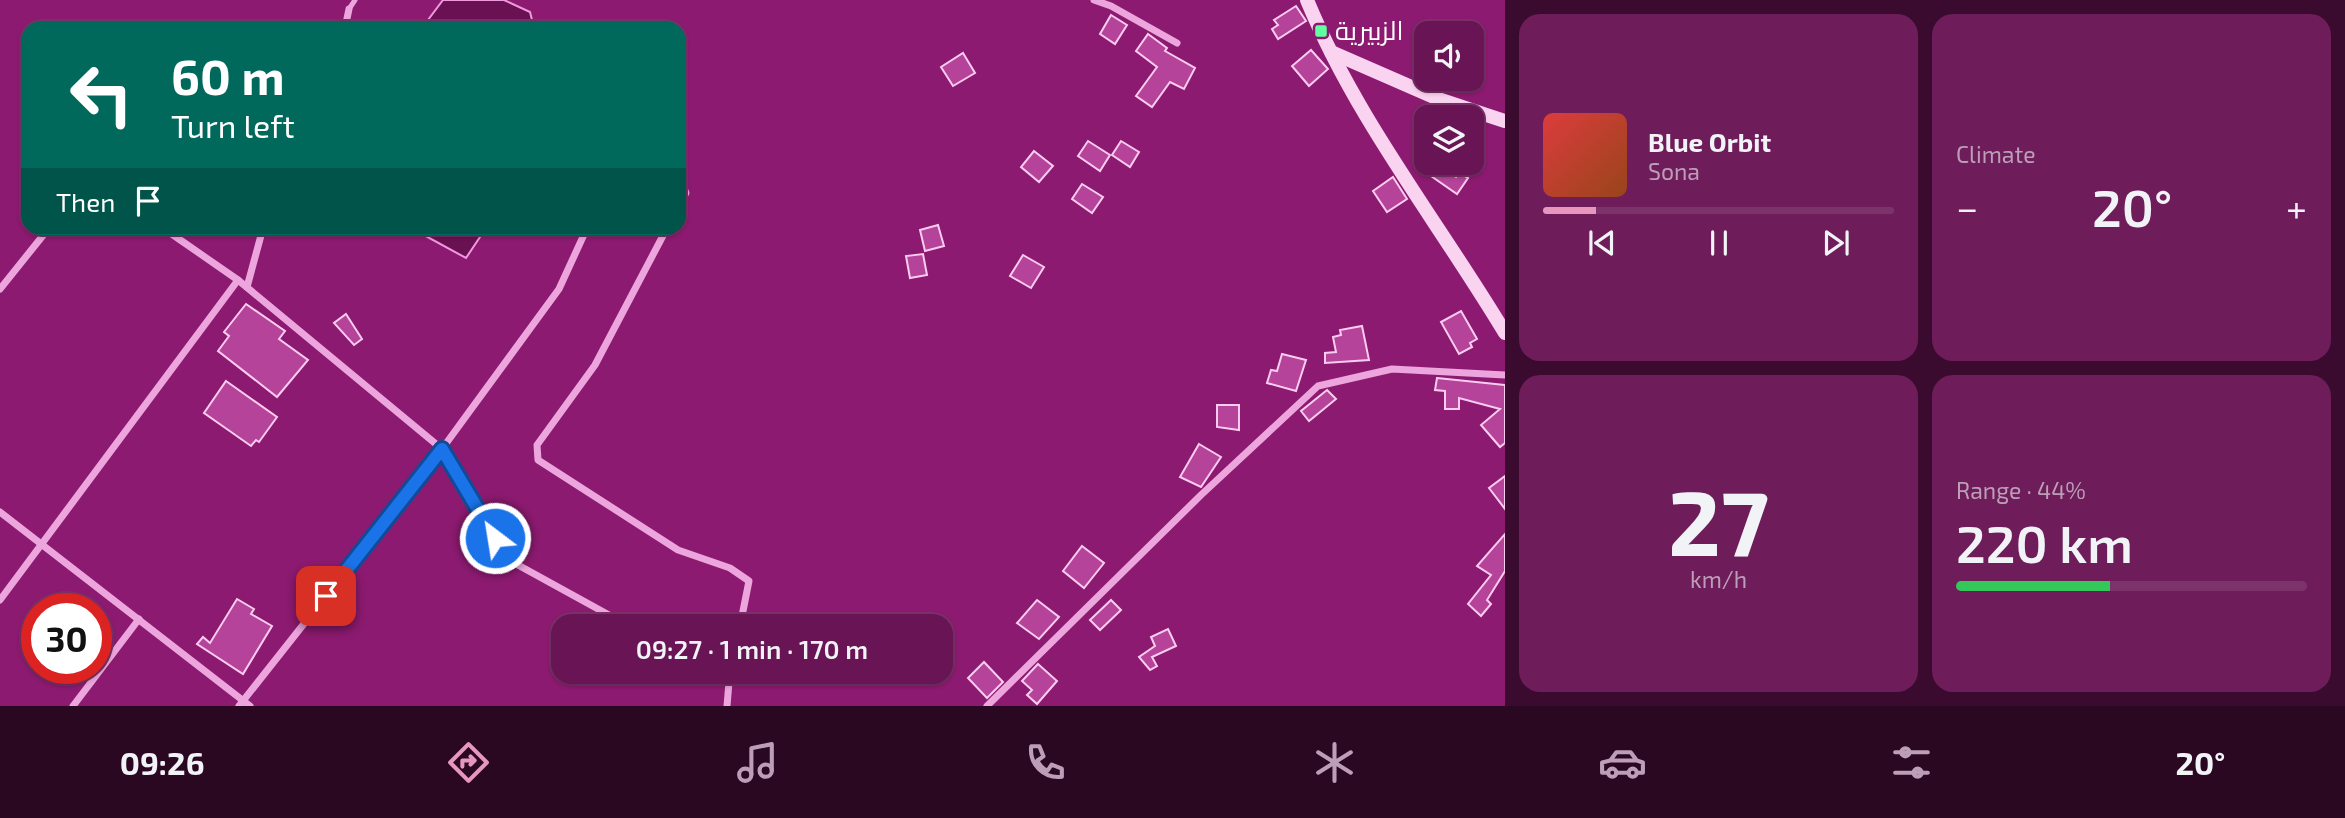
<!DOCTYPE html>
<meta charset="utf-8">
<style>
body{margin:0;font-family:"Exo 2",Cairo,sans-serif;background:#6e1d5a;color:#f1f3f6;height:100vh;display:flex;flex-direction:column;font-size:26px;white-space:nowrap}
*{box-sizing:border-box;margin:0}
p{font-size:23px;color:#bd9eb8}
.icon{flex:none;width:38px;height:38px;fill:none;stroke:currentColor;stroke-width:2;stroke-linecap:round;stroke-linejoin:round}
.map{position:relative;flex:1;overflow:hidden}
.details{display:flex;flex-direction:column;gap:14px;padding:14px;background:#3a0b2e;width:840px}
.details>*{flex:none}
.top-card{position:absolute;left:21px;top:21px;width:665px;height:214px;border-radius:21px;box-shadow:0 2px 5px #0004,0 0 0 2px #7c336b;background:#00695c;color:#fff;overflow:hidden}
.fabs{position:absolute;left:1414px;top:21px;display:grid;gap:14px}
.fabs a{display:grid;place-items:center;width:70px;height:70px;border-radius:14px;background:#691454;box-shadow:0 2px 5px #0004,0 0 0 2px #7c336b;font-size:35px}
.speed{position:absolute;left:21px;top:593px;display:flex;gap:14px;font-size:35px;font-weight:700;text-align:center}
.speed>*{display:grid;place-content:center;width:91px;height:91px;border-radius:50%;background:#691454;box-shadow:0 2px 5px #0004,0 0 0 2px #7c336b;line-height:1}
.speed .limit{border:10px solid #d22;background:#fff;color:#111}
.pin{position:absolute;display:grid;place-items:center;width:60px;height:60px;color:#fff;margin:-30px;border-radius:14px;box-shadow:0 4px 10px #0006}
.me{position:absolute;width:77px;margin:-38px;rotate:329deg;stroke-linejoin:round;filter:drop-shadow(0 0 5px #0008)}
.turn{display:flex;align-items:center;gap:24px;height:147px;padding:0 35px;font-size:32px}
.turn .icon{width:91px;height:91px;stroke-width:2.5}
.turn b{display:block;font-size:49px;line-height:60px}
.then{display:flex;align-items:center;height:66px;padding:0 35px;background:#0003;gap:14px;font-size:26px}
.big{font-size:52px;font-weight:600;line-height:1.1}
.details .card{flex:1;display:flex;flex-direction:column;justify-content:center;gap:10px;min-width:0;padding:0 24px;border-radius:21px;background:#6e1d5a}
.details .dial{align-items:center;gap:0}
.dial b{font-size:91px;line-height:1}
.song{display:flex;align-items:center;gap:21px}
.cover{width:84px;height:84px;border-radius:10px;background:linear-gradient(135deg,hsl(0 70% 55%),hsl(20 70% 35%))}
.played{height:7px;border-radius:4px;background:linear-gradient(90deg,#e797bd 15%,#7c336b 15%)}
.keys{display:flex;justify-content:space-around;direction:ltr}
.heat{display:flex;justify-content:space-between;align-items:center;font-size:38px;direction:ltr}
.charge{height:10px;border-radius:5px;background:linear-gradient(90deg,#34c759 44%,#7c336b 0)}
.details .tiles{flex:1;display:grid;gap:14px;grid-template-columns:repeat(2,1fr)}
.trip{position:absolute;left:551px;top:614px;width:402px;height:70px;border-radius:21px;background:#691454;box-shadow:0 2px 5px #0004,0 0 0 2px #7c336b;font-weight:600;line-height:70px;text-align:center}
.tabs{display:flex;height:112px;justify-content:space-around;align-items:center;background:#2a0822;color:#bd9eb8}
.tabs .icon{width:49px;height:49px}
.tabs .current{color:#e797bd}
.tabs b{font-size:32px;color:#f1f3f6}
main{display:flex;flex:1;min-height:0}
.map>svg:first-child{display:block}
.water{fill:#6a1153;stroke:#f099dc;stroke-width:2}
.building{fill:#b44399;stroke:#faccef;stroke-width:2}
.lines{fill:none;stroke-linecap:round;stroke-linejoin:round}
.lane{stroke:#eda6dd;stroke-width:5}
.street{stroke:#eda6dd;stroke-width:7}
.secondary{stroke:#fad3f0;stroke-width:14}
.route-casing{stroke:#114b97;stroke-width:18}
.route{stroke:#1a73e8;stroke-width:12}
.poi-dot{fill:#62ffa1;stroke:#8c1a70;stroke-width:2.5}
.labels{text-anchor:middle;stroke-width:7;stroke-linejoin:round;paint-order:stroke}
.poi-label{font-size:26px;fill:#fff;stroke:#8c1a70;text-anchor:start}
</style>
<main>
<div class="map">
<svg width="1505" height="706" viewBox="0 0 1505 706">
<rect width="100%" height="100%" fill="#8c1a70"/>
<g class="water">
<polygon points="443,0 504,0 530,12 534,28 422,28"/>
<polygon points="411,228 486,228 466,258"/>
</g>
<g class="building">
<polygon points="1296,6 1306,21 1278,39 1272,29 1278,25 1274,20"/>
<polygon points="1111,15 1127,25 1115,44 1100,34"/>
<polygon points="1148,34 1167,48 1165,51 1195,68 1184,89 1170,82 1152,107 1136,96 1157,67 1136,51"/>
<polygon points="1311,50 1328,69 1309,86 1292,66"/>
<polygon points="963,53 975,73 953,86 941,67"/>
<polygon points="1088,141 1110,155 1100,171 1078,156"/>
<polygon points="1121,141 1139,152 1130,167 1112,155"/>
<polygon points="1034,151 1053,166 1039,182 1021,167"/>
<polygon points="1438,165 1456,177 1459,173 1468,178 1457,194 1431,176"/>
<polygon points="1393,177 1407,199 1387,212 1373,191"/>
<polygon points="1082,184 1103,197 1092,213 1072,199"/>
<polygon points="938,225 944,246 925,251 920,230"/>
<polygon points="923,254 927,275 910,278 906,256"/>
<polygon points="1023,255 1044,267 1031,288 1010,276"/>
<polygon points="246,304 285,331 279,339 308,360 277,397 218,351 229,336 224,332"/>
<polygon points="1461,311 1477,339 1470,343 1472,347 1459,354 1441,322"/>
<polygon points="346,314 362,339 354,345 334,323"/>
<polygon points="1362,326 1369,360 1325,363 1325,353 1336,352 1333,337 1341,335 1340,330"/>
<polygon points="1282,354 1306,360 1296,391 1267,383 1271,370 1277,371"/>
<polygon points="1437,378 1505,385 1505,443 1500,447 1481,425 1500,409 1459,398 1459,409 1445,409 1445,391 1435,390"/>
<polygon points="226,381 277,417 259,442 256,440 251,446 204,413"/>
<polygon points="1327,390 1336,399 1309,421 1301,411"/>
<polygon points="1217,405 1239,405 1239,430 1217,427"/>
<polygon points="1199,444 1221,457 1201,487 1180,477"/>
<polygon points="1505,476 1505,509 1489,488"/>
<polygon points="1505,534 1505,571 1487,600 1491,604 1481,616 1468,604 1491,575 1477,566"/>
<polygon points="1082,546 1104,563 1084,588 1063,571"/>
<polygon points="237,599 254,609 251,614 272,626 243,674 197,644 203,637 210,643"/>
<polygon points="1037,600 1059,617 1039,639 1017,623"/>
<polygon points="1111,600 1121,610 1100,630 1090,620"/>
<polygon points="1168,629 1176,646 1152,657 1157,666 1150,670 1139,657 1155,646 1151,637"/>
<polygon points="984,662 1003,682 987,698 968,678"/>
<polygon points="1038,664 1057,681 1037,704 1027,695 1032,690 1022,681"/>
</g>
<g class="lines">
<polyline class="lane" points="349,9 355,0"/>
<g class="street">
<polyline points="1094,0 1111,6 1177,43"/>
<polyline points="345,28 349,9"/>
<polyline points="679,177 686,193 679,205"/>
<polyline points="163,228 238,280 442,449 509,560 629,626"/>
<polyline points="667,228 595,365 537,445 538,460 678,550 730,568 749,581 740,626"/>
<polyline points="247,287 263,228"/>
<polyline points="0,289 49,228"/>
<polyline points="0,512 250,706"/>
<polyline points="0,600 238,280"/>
<polyline points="711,672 729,682 727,706"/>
<polyline points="73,706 139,619"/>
<polyline points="239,706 442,449 559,289 587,228"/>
<polyline points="987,706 1201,495 1318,386 1392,369 1505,375"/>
</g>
<g class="secondary">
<path d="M1307,0C1356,119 1439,223 1505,333"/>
<polyline points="1331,52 1441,100 1505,121"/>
</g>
</g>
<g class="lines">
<defs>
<polyline id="route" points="326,596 442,449 495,538"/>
</defs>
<use href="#route" class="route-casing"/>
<use href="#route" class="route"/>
</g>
<rect class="poi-dot" x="1314" y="24" width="14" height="14" rx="3.5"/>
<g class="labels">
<g class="poi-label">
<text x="1335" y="40">الزبيرية</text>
</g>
</g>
</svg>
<div class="fabs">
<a><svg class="icon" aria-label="sound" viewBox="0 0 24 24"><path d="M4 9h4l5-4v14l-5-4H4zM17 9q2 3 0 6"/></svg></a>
<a><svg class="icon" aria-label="layers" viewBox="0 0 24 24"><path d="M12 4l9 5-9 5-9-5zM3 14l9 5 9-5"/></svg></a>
</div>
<div class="speed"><div class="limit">30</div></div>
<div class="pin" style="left:326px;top:596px;background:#d93025"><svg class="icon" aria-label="arrive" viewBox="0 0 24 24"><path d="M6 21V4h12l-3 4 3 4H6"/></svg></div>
<svg class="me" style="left:495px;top:538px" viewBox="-20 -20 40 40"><circle r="17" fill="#1a73e8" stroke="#fff" stroke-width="3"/><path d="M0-11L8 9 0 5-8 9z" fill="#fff"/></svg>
<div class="trip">09:27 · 1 min · 170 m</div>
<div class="top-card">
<div class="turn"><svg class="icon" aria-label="left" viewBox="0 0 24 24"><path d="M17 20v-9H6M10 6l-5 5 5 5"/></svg><div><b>60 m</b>Turn left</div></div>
<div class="then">Then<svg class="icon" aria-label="arrive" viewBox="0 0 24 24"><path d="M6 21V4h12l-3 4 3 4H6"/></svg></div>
</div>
</div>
<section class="details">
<div class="tiles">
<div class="card">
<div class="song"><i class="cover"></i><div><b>Blue Orbit</b><p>Sona</p></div></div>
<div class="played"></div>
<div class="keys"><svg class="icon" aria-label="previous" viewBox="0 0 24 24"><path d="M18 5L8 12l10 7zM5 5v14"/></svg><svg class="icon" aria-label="pause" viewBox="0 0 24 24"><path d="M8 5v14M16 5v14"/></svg><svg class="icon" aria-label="next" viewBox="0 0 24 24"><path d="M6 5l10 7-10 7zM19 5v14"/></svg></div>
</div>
<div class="card"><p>Climate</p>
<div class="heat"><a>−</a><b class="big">20°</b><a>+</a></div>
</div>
<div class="card dial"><b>27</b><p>km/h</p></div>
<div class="card"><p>Range · 44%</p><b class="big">220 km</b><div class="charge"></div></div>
</div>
</section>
</main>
<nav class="tabs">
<b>09:26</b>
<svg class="icon current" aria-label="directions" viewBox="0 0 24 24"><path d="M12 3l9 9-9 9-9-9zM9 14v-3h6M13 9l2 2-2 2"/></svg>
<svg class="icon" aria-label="music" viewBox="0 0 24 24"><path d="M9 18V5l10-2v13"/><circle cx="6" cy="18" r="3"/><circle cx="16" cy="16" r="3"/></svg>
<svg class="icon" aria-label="phone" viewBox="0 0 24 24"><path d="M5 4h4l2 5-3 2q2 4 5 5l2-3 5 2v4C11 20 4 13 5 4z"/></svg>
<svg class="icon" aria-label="climate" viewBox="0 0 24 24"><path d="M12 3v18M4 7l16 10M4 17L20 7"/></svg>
<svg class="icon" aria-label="car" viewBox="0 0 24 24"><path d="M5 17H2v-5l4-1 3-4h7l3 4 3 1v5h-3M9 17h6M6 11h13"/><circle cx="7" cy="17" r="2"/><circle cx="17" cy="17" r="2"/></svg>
<svg class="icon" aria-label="filters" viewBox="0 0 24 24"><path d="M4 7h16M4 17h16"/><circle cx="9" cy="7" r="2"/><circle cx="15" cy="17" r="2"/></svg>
<b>20°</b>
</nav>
